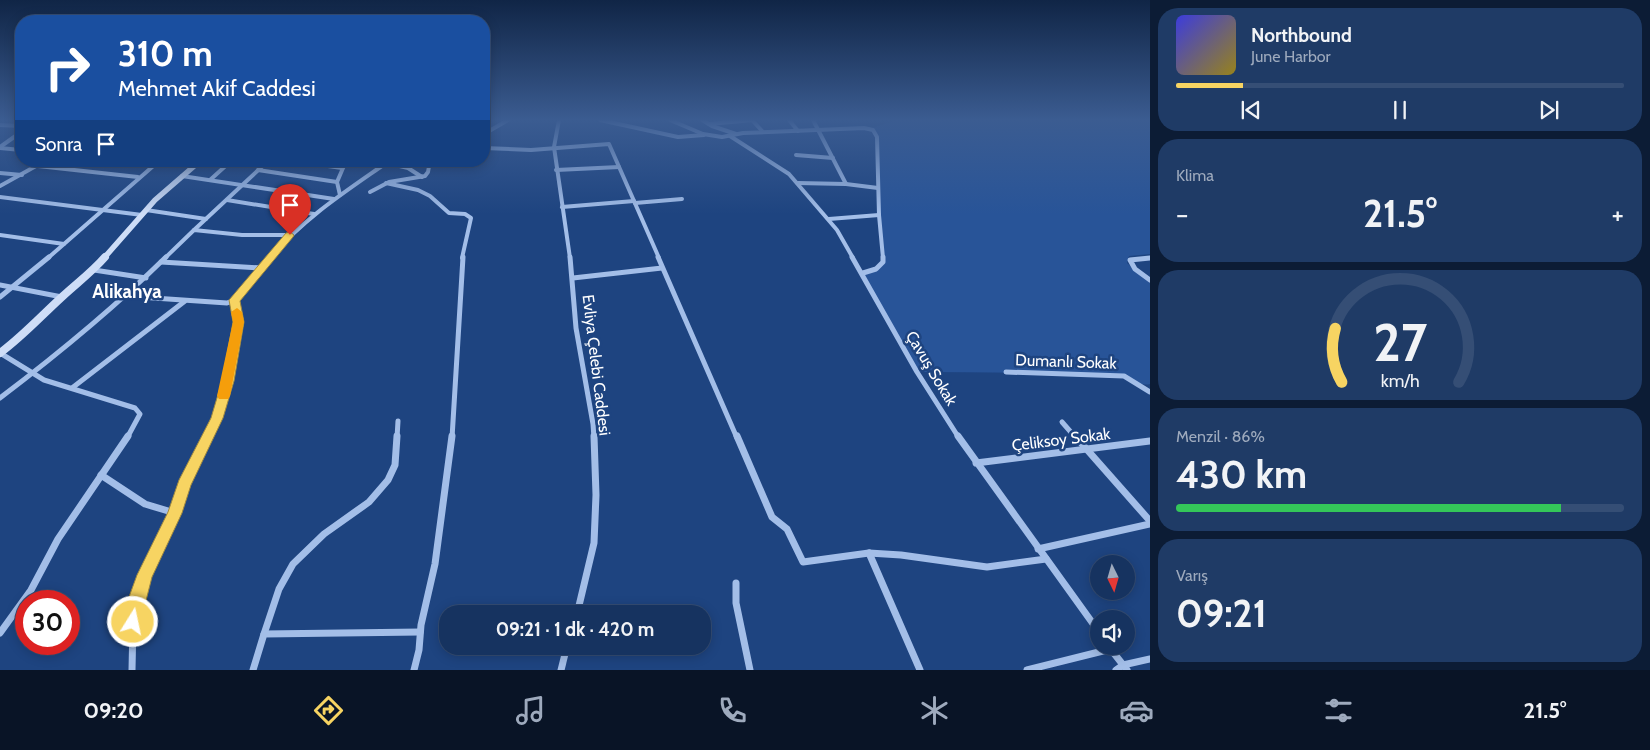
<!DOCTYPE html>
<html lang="tr">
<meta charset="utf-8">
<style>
body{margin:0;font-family:Cabin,sans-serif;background:#1f3b66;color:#f1f3f6;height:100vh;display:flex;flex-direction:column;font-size:19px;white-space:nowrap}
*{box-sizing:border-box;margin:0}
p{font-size:16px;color:#9eaabd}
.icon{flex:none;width:28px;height:28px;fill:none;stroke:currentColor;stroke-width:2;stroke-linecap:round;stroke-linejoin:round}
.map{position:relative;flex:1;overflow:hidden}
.details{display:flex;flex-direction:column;gap:8px;padding:8px;background:#0c1c35;width:500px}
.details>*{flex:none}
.guide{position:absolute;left:15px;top:15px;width:475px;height:152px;border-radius:20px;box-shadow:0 2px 12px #0003,0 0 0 1px #354e75;background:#1a4fa0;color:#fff;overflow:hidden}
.needle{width:32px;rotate:175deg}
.fabs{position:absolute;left:1090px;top:555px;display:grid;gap:10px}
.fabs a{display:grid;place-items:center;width:45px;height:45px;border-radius:50%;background:#163360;box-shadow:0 2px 12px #0003,0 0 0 1px #354e75;font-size:25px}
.speed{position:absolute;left:15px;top:590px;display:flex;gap:10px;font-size:25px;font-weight:700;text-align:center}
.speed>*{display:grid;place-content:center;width:65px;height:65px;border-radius:50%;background:#163360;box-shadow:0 2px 12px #0003,0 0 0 1px #354e75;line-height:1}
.speed .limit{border:8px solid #d22;background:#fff;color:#111}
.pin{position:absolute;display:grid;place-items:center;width:42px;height:42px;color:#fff;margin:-51px -21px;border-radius:50% 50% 50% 0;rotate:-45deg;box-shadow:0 0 5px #0007}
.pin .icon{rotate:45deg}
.me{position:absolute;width:55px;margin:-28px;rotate:10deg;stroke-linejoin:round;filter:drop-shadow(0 0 4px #0008)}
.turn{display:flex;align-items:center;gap:18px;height:105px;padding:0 20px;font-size:22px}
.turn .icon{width:65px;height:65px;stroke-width:2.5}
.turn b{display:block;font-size:35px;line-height:42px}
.then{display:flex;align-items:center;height:48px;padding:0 20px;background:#0003;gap:10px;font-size:19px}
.big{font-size:38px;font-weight:700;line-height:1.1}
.details .card{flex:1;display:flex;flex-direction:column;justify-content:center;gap:8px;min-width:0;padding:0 18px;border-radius:20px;background:#1f3b66}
.details .dial{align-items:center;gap:0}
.dial svg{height:130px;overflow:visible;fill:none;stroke:#354e75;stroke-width:7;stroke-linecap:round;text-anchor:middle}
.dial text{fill:#f1f3f6;stroke:none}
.song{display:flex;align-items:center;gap:15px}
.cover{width:60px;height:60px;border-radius:8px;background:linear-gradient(135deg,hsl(240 70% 55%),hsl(50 70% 35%))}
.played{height:5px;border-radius:2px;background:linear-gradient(90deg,#f7d462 15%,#354e75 15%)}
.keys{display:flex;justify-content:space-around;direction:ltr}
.heat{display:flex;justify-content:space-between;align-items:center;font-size:28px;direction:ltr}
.charge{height:8px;border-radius:4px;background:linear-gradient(90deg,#34c759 86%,#354e75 0)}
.trip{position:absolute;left:439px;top:605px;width:272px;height:50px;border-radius:20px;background:#163360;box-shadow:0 2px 12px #0003,0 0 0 1px #354e75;font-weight:700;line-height:50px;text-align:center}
.tabs{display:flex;height:80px;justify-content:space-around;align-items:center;background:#091426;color:#9eaabd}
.tabs .icon{width:35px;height:35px}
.tabs .active{color:#f7d462}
.tabs b{font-size:22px;color:#f1f3f6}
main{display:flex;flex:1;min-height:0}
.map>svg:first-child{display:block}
.green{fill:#285498}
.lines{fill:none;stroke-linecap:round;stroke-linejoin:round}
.street-far2{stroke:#a3bee8;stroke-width:4}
.street-far1{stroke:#a3bee8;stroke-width:5}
.street{stroke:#a3bee8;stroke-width:7}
.secondary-far1{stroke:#ceddf7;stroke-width:5.5}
.secondary{stroke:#ceddf7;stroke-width:8}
.route{fill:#f7d462;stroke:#a18a40}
.slow{fill:#f59e0b}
.labels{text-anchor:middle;stroke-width:5;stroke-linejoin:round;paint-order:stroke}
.street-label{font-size:16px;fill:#fff;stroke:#1e4480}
.quarter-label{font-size:19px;font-weight:bold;fill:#fff;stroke:#1e4480}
</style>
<main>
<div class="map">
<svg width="1150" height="670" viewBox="0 0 1150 670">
<rect width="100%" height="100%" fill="#1e4480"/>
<path class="green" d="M896,120H1150V254L1129,256L1127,263L1150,283V384C1138,387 1130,376 1118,375C1051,373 984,372 917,372L863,273L882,265L877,137L869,129Z"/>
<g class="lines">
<g class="street-far2">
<polyline points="559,120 554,147 570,258"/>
<polyline points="600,120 678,137 704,135"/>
<polyline points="670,120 703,134 722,137 743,133 864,128 873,130 877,137 879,215 883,258"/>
<polyline points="702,120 712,126 736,134"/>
<polyline points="752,120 763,132"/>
<polyline points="789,120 798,131"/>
<polyline points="813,120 846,184"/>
<polyline points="709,124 753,120"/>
<polyline points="0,125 21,126"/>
<polyline points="484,134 508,120"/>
<polyline points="730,136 789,174 837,230 853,258"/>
<polyline points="0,147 21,132"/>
<polyline points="0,148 21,150"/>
<polyline points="484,148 531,150 609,144 659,258"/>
<polyline points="796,155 833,158"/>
<polyline points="174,161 196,165"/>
<polyline points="293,161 342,168"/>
<polyline points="387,163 408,168 422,177"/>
<polyline points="38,166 138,177"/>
<polyline points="258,170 337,182"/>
<polyline points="556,170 619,167"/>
<polyline points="0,173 22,175"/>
<polyline points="182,176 334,199"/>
<polyline points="210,180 231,161"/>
<polyline points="386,183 418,190 430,196 449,213 465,214 471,218 462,258"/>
<polyline points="798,183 846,184 878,188"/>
<polyline points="0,186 45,161"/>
<polyline points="370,192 389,182 425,176 428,172 430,161"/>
<polyline points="340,195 337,182 346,161"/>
<polyline points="0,197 142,215"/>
<polyline points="227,200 314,214"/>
<polyline points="635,203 682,199"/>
<polyline points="562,207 634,201"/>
<polyline points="146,210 206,219"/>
<polyline points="829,219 879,215"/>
<polyline points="194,230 268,161"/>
<polyline points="0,235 64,244"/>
<polyline points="48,258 159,161"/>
<polyline points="165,258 194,230 242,235 290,235"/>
<path d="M270,258C305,217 345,192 389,161"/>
<polyline points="1147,258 1150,258"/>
</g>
<g class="street-far1">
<polyline points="570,257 576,328 593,424 594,438"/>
<polyline points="658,257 737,438"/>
<polyline points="852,257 917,372 959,438"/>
<polyline points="1150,258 1130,260 1135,269 1150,280"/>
<polyline points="161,262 262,268"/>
<polyline points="94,270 146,278"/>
<polyline points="863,273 876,269 883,262 883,257"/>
<polyline points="573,278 662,268"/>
<polyline points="0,285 62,297"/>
<polyline points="124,296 227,303 235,300 271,257"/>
<polyline points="0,297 49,257"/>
<polyline points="0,353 44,380 135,408 140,414 127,438"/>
<polyline points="1006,372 1124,376 1150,392"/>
<polyline points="72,388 185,301"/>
<path d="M0,398C58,354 114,308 166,257"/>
<polyline points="1062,422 1076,438"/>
<polyline points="207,438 217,418 228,381 239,322 235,300"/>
<polyline points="397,438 398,421"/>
<polyline points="452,438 463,257"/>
</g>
<g class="street">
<polyline points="737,436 772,517 787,529 803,562 869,553 901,555 987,567 1046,559"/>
<polyline points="958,436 1099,632"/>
<polyline points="1075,436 1150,521"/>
<polyline points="976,463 1150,441"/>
<polyline points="101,475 145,504 175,513"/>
<polyline points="1038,549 1150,524"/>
<polyline points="869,553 920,670"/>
<polyline points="736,583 736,603 750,670"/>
<polyline points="577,614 594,543 596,495 594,436"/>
<polyline points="0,633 31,590 58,539 128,436"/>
<polyline points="264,634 279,589 293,564 324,534 369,502 388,480 395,465 397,436"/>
<polyline points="1109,647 1127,670"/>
<polyline points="132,670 133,622 137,597 160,540 175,513 184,484 208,436"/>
<polyline points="253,670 264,634 420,632"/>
<polyline points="414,670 419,650 421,625 435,564 452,436"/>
<polyline points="561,670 567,646"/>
<polyline points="1027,670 1111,649"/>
<polyline points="1116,670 1123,665 1150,659"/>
</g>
<polyline class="secondary-far1" points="104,258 155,200 200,161"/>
<path class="secondary" d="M0,353C23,336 42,315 63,296C77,283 92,272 105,257"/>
</g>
<linearGradient id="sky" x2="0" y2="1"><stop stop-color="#102546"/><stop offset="0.56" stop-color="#3b5c91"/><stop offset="1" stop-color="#3b5c91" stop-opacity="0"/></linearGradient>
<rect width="1150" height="214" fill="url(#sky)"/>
<polygon class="route" points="290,232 294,235 293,237 240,301 244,322 234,381 223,418 191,485 182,513 152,577 139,628 133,630 127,628 125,622 129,597 137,575 168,512 179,480 211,418 222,381 233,322 229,300 286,233"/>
<polygon class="slow" points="237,308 242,312 244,322 230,396 228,399 219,399 217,396 233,322 231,312"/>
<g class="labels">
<g class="street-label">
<text transform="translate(1066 361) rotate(2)" y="6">Dumanlı Sokak</text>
<text transform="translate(597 365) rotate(83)" y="6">Evliya Çelebi Caddesi</text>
<text transform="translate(932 368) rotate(59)" y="6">Çavuş Sokak</text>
<text transform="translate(1061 439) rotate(-7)" y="6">Çeliksoy Sokak</text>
</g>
<g class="quarter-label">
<text x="127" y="298">Alikahya</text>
</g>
</g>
</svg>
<div class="fabs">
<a><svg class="needle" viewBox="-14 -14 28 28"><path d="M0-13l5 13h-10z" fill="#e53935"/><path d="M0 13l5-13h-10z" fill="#9eaabd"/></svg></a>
<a><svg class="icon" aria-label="sound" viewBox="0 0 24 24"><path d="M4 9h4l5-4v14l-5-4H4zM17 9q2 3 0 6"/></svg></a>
</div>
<div class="speed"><div class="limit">30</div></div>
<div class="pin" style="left:290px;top:235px;background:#d93025"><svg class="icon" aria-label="arrive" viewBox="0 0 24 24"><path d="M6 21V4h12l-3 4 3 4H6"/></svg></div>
<svg class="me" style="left:133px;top:622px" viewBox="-20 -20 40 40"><circle r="17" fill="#f7d462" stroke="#fff" stroke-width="3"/><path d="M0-11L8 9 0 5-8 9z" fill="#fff"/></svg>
<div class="trip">09:21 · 1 dk · 420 m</div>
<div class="guide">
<div class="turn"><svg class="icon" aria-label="right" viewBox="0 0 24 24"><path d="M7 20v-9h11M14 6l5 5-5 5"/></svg><div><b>310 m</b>Mehmet Akif Caddesi</div></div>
<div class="then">Sonra<svg class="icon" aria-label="arrive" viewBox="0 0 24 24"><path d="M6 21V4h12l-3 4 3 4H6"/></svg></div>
</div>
</div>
<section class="details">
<div class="card">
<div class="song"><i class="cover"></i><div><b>Northbound</b><p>June Harbor</p></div></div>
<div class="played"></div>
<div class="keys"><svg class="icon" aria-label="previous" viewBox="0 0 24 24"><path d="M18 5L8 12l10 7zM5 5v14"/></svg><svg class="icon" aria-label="pause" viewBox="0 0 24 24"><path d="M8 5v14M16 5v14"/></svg><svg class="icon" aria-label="next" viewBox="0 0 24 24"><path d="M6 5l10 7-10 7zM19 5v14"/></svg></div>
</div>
<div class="card"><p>Klima</p>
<div class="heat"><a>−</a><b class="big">21.5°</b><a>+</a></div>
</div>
<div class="card dial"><svg viewBox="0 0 100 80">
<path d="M14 69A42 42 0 1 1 86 69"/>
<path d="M14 69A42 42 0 0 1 10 36" stroke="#f7d462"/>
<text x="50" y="56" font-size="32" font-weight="700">27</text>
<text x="50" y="72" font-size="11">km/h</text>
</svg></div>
<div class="card"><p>Menzil · 86%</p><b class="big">430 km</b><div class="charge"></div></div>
<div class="card"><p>Varış</p><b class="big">09:21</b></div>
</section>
</main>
<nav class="tabs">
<b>09:20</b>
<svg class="icon active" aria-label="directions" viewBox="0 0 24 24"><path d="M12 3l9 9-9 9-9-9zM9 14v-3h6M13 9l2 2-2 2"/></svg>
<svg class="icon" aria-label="music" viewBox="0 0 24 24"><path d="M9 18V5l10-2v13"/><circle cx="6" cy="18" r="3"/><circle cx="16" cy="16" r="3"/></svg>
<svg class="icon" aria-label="phone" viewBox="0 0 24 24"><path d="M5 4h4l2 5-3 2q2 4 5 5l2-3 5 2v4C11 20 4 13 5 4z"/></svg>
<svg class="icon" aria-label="climate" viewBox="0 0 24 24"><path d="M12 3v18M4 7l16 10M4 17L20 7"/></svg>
<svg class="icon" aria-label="car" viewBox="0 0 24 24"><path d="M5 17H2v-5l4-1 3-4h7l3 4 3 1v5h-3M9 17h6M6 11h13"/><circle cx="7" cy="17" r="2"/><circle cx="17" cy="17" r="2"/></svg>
<svg class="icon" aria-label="filters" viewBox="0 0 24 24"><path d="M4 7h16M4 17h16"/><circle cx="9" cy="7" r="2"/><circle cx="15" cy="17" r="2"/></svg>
<b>21.5°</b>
</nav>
